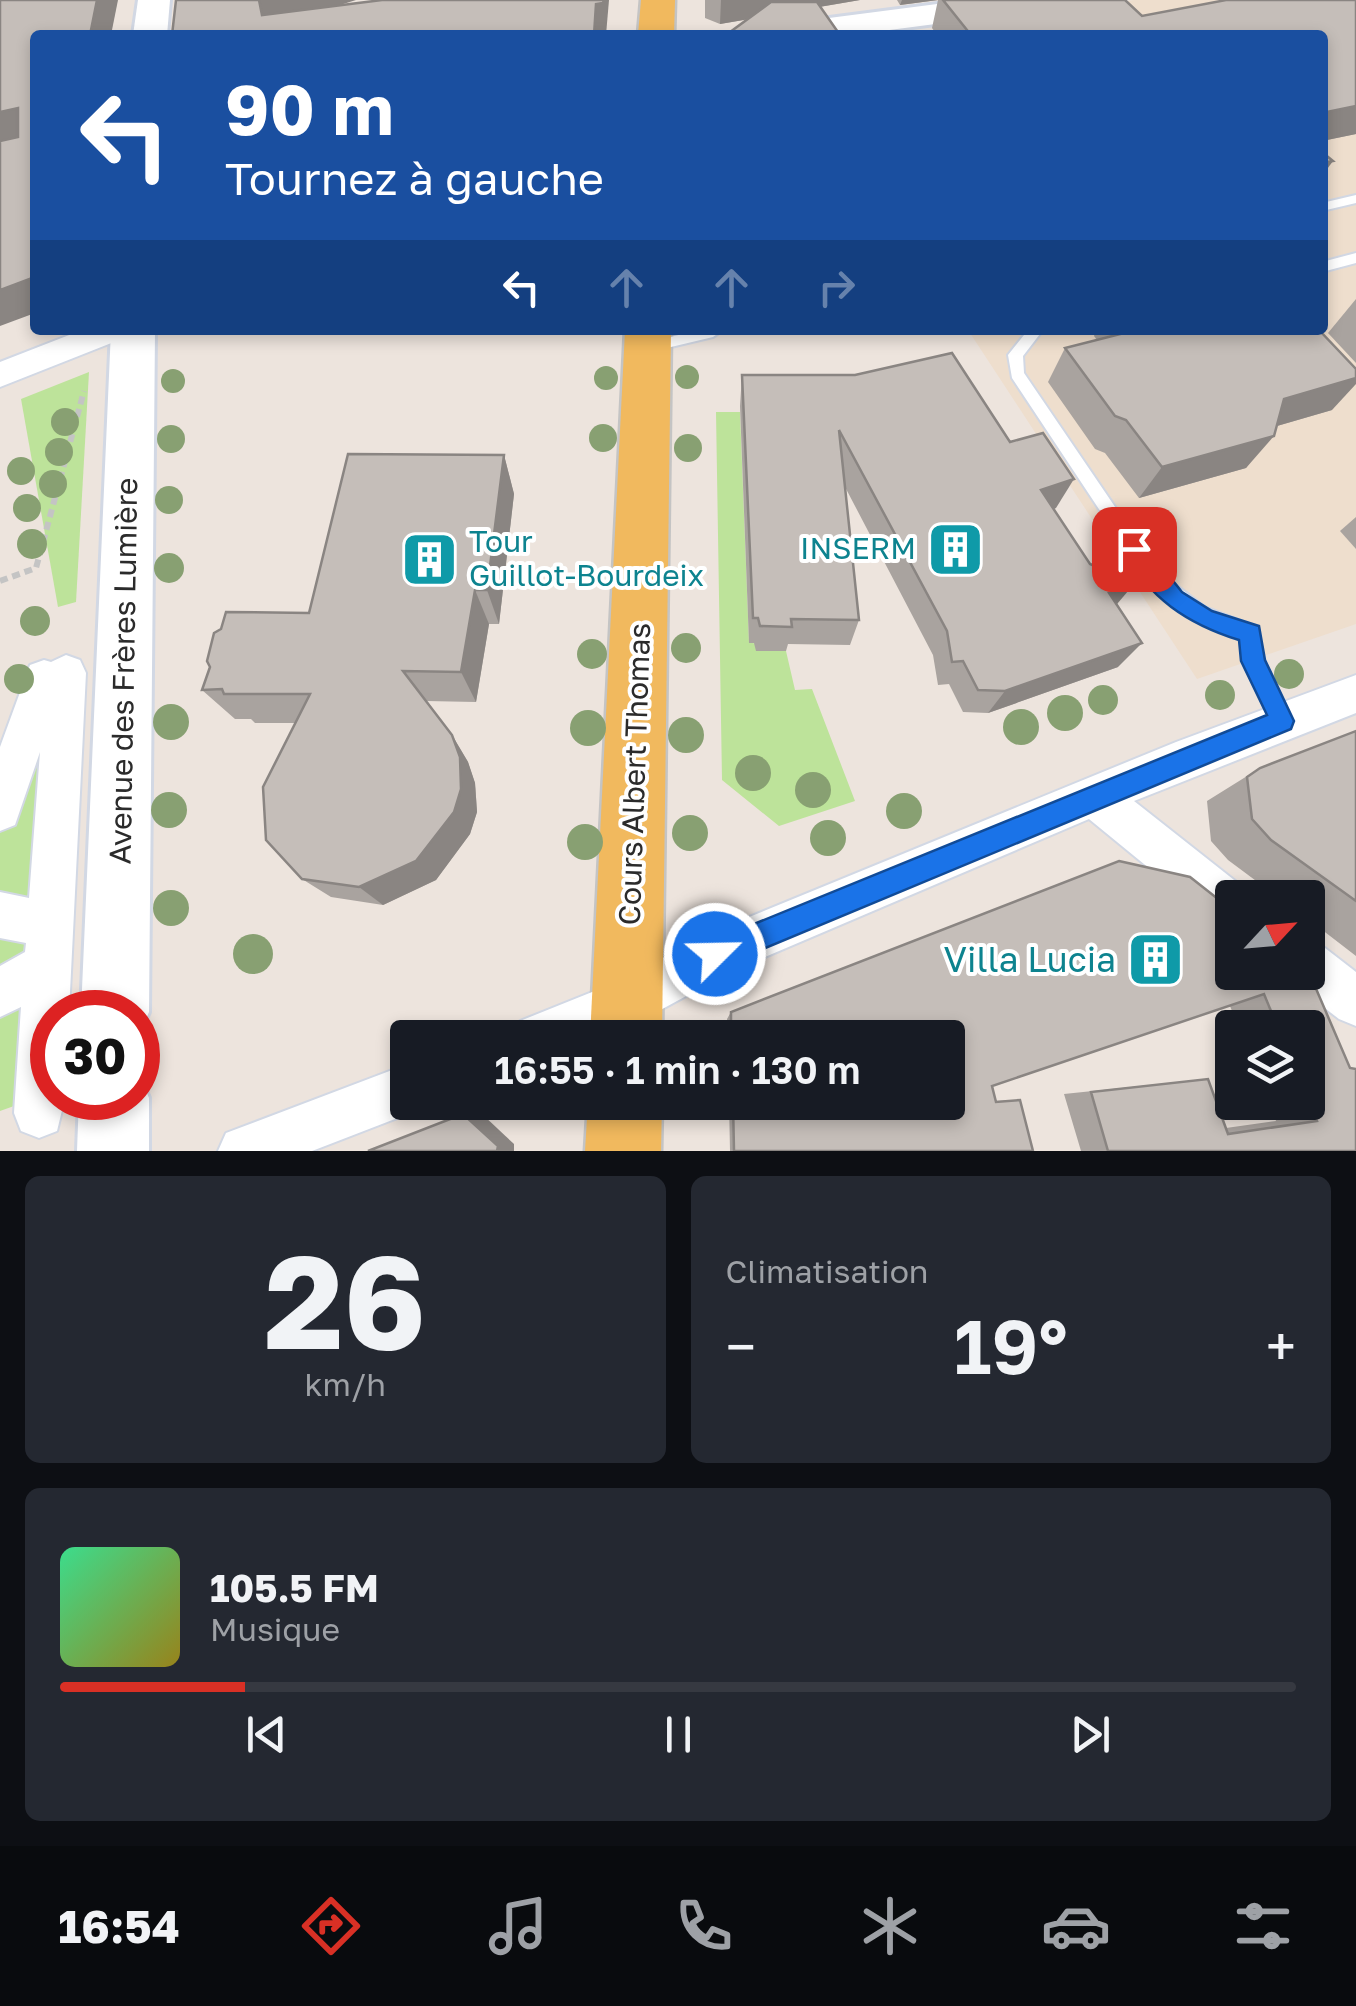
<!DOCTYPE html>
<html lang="fr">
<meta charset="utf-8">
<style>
body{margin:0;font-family:"Golos Text",sans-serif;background:#242831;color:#f1f3f6;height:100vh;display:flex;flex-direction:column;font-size:38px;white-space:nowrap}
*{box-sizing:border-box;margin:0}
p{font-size:32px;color:#9ea1a6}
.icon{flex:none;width:55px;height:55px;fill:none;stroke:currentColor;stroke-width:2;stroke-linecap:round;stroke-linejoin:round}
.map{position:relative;height:1151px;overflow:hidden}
.panel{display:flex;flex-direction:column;gap:25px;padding:25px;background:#0d0f14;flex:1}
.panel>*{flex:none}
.hud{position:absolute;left:30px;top:30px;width:1298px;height:305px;border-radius:10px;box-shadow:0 5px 15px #0003;background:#1a4fa0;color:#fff;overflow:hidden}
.needle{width:65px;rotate:64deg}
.buttons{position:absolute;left:1215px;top:880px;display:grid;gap:20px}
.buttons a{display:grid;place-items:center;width:110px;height:110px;border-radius:10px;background:#171b24;box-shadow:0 5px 15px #0003;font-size:50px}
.speed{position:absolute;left:30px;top:990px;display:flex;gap:20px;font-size:50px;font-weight:700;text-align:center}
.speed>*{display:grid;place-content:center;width:130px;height:130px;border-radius:50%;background:#171b24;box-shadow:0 5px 15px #0003;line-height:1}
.speed .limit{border:15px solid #d22;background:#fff;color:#111}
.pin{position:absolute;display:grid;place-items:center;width:85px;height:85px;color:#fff;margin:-42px;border-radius:20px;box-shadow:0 5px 15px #0006}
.me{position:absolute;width:110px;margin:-55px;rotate:67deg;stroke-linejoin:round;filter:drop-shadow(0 0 8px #0008)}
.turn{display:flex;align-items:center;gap:35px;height:210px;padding:0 30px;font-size:45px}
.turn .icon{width:130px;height:130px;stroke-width:2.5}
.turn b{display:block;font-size:70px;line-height:85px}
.lanes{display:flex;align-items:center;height:95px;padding:0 30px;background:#0003;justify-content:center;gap:50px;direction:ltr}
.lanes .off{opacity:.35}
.big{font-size:75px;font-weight:600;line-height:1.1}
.panel .widget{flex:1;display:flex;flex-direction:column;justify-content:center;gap:15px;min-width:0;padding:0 35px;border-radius:15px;background:#242831}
.panel .dial{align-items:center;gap:0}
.dial b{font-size:130px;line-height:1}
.song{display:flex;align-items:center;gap:30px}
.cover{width:120px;height:120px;border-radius:15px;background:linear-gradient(135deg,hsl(150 70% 55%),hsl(50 70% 35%))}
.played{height:10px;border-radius:5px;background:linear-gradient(90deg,#d93025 15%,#363941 15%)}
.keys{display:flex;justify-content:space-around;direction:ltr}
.heat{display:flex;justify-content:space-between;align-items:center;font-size:55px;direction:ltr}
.panel .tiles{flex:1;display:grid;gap:25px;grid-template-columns:1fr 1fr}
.widget:last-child{grid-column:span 2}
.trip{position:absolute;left:390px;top:1020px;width:575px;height:100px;border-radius:10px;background:#171b24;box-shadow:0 5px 15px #0003;font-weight:600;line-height:100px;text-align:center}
.dock{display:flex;height:160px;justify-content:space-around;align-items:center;background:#090b0e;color:#9ea1a6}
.dock .icon{width:70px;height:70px}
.dock .on{color:#d93025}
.dock b{font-size:45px;color:#f1f3f6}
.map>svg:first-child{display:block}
.education{fill:#eedecd}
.green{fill:#bde39a}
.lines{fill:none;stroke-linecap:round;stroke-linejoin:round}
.lane-casing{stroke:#d2d8e4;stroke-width:4}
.street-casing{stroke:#d2d8e4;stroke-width:4}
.secondary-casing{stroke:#d2d8e4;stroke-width:6}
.primary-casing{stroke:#c4c4c4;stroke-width:5}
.path{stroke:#c4c4c4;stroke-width:6;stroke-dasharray:8 5;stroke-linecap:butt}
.lane{fill:#fff;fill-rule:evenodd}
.street{fill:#fff;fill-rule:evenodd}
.secondary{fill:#fff;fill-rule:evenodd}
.primary{fill:#f1b95e;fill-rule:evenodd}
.tree{fill:#88a072}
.wall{fill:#a9a39f}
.shaded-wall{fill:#8a8582}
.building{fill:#c5beb9;stroke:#8a8582;stroke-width:2.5}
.route{fill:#1a73e8;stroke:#114b97;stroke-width:2.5}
.labels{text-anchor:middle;stroke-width:8;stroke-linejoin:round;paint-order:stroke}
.culture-label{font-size:30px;fill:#0d838f;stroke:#fff;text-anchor:start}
.street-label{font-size:30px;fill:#2b2b2b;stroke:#fff}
.near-culture-label{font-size:35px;fill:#0d838f;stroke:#fff;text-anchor:end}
</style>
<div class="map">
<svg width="1356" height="1151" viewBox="0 0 1356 1151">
<rect width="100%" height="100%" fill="#ede4dd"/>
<polygon class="education" points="1134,0 1356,0 1356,624 1197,679 968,330 1322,330 1322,35 972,35 963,24"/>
<g class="green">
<polygon points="89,372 76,602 58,607 21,399"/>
<polygon points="716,412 740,412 749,642 786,651 795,690 812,689 855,801 779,826 722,780"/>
<polygon points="71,672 45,1095 0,1111 0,782"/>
</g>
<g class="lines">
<defs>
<g id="lane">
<polygon points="1356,195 1356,203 1322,211 1322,203"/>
<polygon points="1356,253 1356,263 1322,272 1322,262"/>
<polygon points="699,330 720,332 713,337 650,352 643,347 650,342"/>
<path d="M1028,330H1043L1023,356L1024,373L1160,573L1205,607L1257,627L1262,661L1292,721L1289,727L1282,730L1275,727L1244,661L1242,638C1206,626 1175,610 1148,583L1012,378L1008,355Z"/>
</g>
<g id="street">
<polygon points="82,330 129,330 124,338 0,387 0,362"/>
<polygon points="66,655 80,660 86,673 69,1012 52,1012 52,1098 65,1098 57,1131 39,1138 21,1131 14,1113 21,1007 0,1017 0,966 25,952 26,943 0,938 0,892 29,898 40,752 15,825 0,831 0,747 30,665 44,660 51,662"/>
<polygon points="1356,675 1356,713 1134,801 1248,891 1251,898 1232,898 1232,930 1216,923 1089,819 732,971 644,1019 599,1038 513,1038 520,1021 612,984 715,931 1176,742"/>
<polygon points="1308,941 1325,948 1356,972 1356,1026 1339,1019 1291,982 1287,972 1308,972"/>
<polygon points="408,1064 408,1102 428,1102 426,1107 312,1151 218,1151 226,1133"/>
</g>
<g id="secondary">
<polygon points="138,0 170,0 167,35 133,35"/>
<polygon points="968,0 1059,0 1054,7 1043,10 851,35 758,35 763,28 775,25"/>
<polygon points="111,330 155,330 149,1012 138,1037 138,1012 81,1012"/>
<polygon points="138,1072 149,1098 149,1151 77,1151 79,1098 138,1098"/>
</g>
<g id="primary">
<polygon points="641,0 675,0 674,35 638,35"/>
<polygon points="625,330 671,330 662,1038 590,1038"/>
<polygon points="588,1102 662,1102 661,1151 585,1151"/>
</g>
</defs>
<use href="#lane" class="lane-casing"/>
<use href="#street" class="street-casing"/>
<use href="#secondary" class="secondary-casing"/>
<use href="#primary" class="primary-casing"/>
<polyline class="path" points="0,581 36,568 84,391"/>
<use href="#lane" class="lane"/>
<use href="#street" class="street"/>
<use href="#secondary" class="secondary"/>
<use href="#primary" class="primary"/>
</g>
<g class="tree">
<circle cx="687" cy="377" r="12"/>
<circle cx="606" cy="378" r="12"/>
<circle cx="173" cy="381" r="12"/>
<circle cx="65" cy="422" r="14"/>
<circle cx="603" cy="438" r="14"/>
<circle cx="171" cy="439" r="14"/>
<circle cx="688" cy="448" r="14"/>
<circle cx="59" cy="452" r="14"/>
<circle cx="21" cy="471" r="14"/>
<circle cx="53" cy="484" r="14"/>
<circle cx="169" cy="500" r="14"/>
<circle cx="27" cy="508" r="14"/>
<circle cx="32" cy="544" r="15"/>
<circle cx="169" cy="568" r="15"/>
<circle cx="35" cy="621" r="15"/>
<circle cx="686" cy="648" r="15"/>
<circle cx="592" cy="654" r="15"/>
<circle cx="1289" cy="674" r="15"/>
<circle cx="19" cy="679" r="15"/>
<circle cx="1220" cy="695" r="15"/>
<circle cx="1103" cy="700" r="15"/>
<circle cx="1065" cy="713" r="18"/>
<circle cx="171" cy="722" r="18"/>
<circle cx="1021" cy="727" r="18"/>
<circle cx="588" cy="728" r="18"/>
<circle cx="686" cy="735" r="18"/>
<circle cx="753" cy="773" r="18"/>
<circle cx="813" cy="790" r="18"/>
<circle cx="169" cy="810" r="18"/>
<circle cx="904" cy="811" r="18"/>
<circle cx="690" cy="833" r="18"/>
<circle cx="828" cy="838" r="18"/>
<circle cx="585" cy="842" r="18"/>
<circle cx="171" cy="908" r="18"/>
<circle cx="253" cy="954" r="20"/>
</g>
<g class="wall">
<polygon points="705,0 860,0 720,24 705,18"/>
<polygon points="897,0 1125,0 1142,16 1226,0 1356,0 1356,134 1322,141 1322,35 937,35 932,28 938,0 900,5"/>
<polygon points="1356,299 1356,363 1328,333"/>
<polygon points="520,330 582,330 581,334 521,334"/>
<polygon points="1096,330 1319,330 1332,410 1277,426 1246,468 1139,498 1105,453 1095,449 1048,382 1065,348 1097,340 1094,336"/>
<polygon points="742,375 1010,442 1056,508 1054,509 1116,605 1118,667 988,713 963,712 949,684 938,685 933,655 844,485 859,620 850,645 788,644 786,651 756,651 754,643 749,643 740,406"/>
<polygon points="504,455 514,494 499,624 489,624 476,702 426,701 452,735 468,762 475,783 477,812 470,834 436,880 383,905 331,897 302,879 295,723 255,723 251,719 235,719 202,690 309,613"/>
<polygon points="1356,517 1356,549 1340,531"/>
<polygon points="1356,731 1356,956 1308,919 1308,898 1279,898 1228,860 1211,841 1207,801 1260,768"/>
<polygon points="1308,972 1356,1151 1081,1151 1064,1094 1208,1079 1226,1128 1276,1121 1269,1102 1308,1102 1308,1028 1239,1028 1230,1006 992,1086 996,1101 1020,1100 1033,1151 730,1151 729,1102 948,1102 948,1038 728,1038 727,1019 731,1012"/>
</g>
<g class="shaded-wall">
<polygon points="97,0 118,0 111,35 90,35"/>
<polygon points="259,0 356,0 270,27 262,15"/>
<polygon points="604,0 609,0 606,35 594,35 596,4"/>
<polygon points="721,0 860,0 720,24"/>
<polygon points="902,0 938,0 900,5"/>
<polygon points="1356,106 1356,134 1322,141 1322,113"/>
<polygon points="18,108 35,134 0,146 0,112"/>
<polygon points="1333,161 1322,176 1322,163"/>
<polygon points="35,277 35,313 0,326 0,290"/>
<polygon points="1356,378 1356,384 1332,410 1256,432 1284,399"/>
<polygon points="1274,436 1246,468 1139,498 1162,467"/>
<polygon points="504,455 514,494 499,624 487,590"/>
<polygon points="1074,479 1056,508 1024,518 1041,490"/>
<polygon points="1134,584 1112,610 1109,593"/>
<polygon points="475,590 489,624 476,702 461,672"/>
<polygon points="1142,643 1118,667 988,713 1005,691"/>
<polygon points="452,735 468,762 475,783 477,812 470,834 436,880 383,905 359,887"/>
<polygon points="463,1114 482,1114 514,1144 514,1151 497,1151"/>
</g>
<g class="building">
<polygon points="0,0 97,0 90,35 35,35 35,277 0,290 0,141 18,137 18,108 0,112"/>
<polygon points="176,0 259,0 262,15 382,0 604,0 603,3 596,4 594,35 172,35"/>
<polygon points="943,0 1125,0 1142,16 1226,0 1356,0 1356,106 1322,113 1322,35 971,35"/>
<polygon points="771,2 817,2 840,35 726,35"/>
<polygon points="1322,152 1333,161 1322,163"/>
<polygon points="1136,330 1319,330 1356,369 1356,378 1284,399 1274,436 1162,467 1126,420 1115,416 1065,348"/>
<polygon points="952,353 1010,442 1043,433 1074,479 1041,490 1090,564 1134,584 1109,593 1142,643 1005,691 978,690 963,661 952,662 947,631 839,430 859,620 791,619 792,627 760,626 758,618 753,618 742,375 855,375"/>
<polygon points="348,454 504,455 487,590 475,590 461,672 403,671 452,735 460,757 461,789 454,812 416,861 359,887 302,879 266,840 263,787 310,694 224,694 222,689 202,690 210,667 207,661 214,633 221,629 226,612 309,613"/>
<polygon points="1356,731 1356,901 1271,840 1252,819 1247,777 1260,768"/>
<polygon points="1119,861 1190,877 1232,910 1232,972 1308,972 1308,970 1350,1068 1356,1069 1356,1151 1108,1151 1091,1092 1208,1079 1228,1134 1317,1121 1308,1098 1308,1028 1278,1028 1264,994 992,1086 996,1102 1020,1100 1033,1151 734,1151 733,1102 948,1102 948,1038 731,1038 731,1012"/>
<polygon points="463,1114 498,1146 497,1151 368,1151"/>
</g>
<path class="route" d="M1134,539L1142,542L1182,592L1212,611L1259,626L1265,660L1294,721L1291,729L715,969L705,965L701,954L705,944L1267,715L1241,661L1239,640C1188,624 1148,598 1123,549Z"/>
<defs>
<symbol id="building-square" viewBox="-11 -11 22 22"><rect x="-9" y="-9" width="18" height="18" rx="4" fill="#0f9aa8" stroke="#fff"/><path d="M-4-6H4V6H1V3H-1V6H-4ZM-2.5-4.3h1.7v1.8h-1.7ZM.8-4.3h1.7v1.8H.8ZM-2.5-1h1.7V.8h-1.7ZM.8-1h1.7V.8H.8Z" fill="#fff"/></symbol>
</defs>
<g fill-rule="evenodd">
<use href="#building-square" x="924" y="518" width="63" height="63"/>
<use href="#building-square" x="398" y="528" width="63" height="63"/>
<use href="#building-square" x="1124" y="928" width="63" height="63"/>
</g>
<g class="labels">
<g class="culture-label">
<text x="469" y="552">Tour<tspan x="469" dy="34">Guillot-Bourdeix</tspan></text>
<text x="916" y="559" text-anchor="end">INSERM</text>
</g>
<g class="street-label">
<text transform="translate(124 671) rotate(-89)" y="10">Avenue des Frères Lumière</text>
<text transform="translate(635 774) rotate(-88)" y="10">Cours Albert Thomas</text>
</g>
<g class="near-culture-label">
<text x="1116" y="972">Villa Lucia</text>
</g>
</g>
</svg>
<div class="buttons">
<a><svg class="needle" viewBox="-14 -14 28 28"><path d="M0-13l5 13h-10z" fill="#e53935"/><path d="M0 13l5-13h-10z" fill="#9ea1a6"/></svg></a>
<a><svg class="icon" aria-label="layers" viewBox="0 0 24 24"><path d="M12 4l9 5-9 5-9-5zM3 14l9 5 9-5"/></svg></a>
</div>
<div class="speed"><div class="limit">30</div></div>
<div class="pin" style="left:1134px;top:549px;background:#d93025"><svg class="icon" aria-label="arrive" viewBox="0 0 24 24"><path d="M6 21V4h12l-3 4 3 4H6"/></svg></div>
<svg class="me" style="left:715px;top:954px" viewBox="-20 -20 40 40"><circle r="17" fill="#1a73e8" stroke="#fff" stroke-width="3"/><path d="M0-11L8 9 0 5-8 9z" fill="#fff"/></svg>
<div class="trip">16:55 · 1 min · 130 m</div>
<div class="hud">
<div class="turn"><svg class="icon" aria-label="left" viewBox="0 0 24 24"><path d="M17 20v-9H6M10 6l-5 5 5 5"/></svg><div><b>90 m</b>Tournez à gauche</div></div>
<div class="lanes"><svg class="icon" aria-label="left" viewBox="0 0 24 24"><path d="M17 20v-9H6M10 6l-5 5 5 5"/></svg><svg class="icon off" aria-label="ahead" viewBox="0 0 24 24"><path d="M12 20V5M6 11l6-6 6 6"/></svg><svg class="icon off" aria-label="ahead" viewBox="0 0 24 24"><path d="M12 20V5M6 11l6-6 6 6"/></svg><svg class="icon off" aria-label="right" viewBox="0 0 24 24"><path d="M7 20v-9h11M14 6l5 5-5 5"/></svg></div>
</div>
</div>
<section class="panel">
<div class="tiles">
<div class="widget dial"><b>26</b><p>km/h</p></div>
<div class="widget"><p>Climatisation</p>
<div class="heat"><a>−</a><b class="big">19°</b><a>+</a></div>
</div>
<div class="widget">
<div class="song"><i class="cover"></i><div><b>105.5 FM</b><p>Musique</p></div></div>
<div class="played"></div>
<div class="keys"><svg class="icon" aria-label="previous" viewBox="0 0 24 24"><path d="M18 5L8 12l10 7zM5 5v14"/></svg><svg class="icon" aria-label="pause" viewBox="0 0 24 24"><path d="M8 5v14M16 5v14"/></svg><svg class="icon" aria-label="next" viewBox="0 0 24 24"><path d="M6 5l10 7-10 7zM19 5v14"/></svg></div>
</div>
</div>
</section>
<nav class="dock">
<b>16:54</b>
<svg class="icon on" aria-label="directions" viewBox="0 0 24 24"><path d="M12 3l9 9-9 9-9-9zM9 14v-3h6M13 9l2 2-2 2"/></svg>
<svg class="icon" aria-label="music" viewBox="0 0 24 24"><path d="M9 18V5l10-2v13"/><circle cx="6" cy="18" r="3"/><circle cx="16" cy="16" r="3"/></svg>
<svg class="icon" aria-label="phone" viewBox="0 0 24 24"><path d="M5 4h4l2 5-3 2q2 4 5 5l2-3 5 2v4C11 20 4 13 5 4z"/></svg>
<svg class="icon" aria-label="climate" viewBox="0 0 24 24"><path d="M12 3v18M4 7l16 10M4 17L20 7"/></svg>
<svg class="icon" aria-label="car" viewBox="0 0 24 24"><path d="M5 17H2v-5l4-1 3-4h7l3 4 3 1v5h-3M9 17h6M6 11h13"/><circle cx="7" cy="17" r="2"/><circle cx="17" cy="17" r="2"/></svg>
<svg class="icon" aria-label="filters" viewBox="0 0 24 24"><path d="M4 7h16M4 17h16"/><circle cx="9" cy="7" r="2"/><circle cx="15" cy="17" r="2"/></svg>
</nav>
